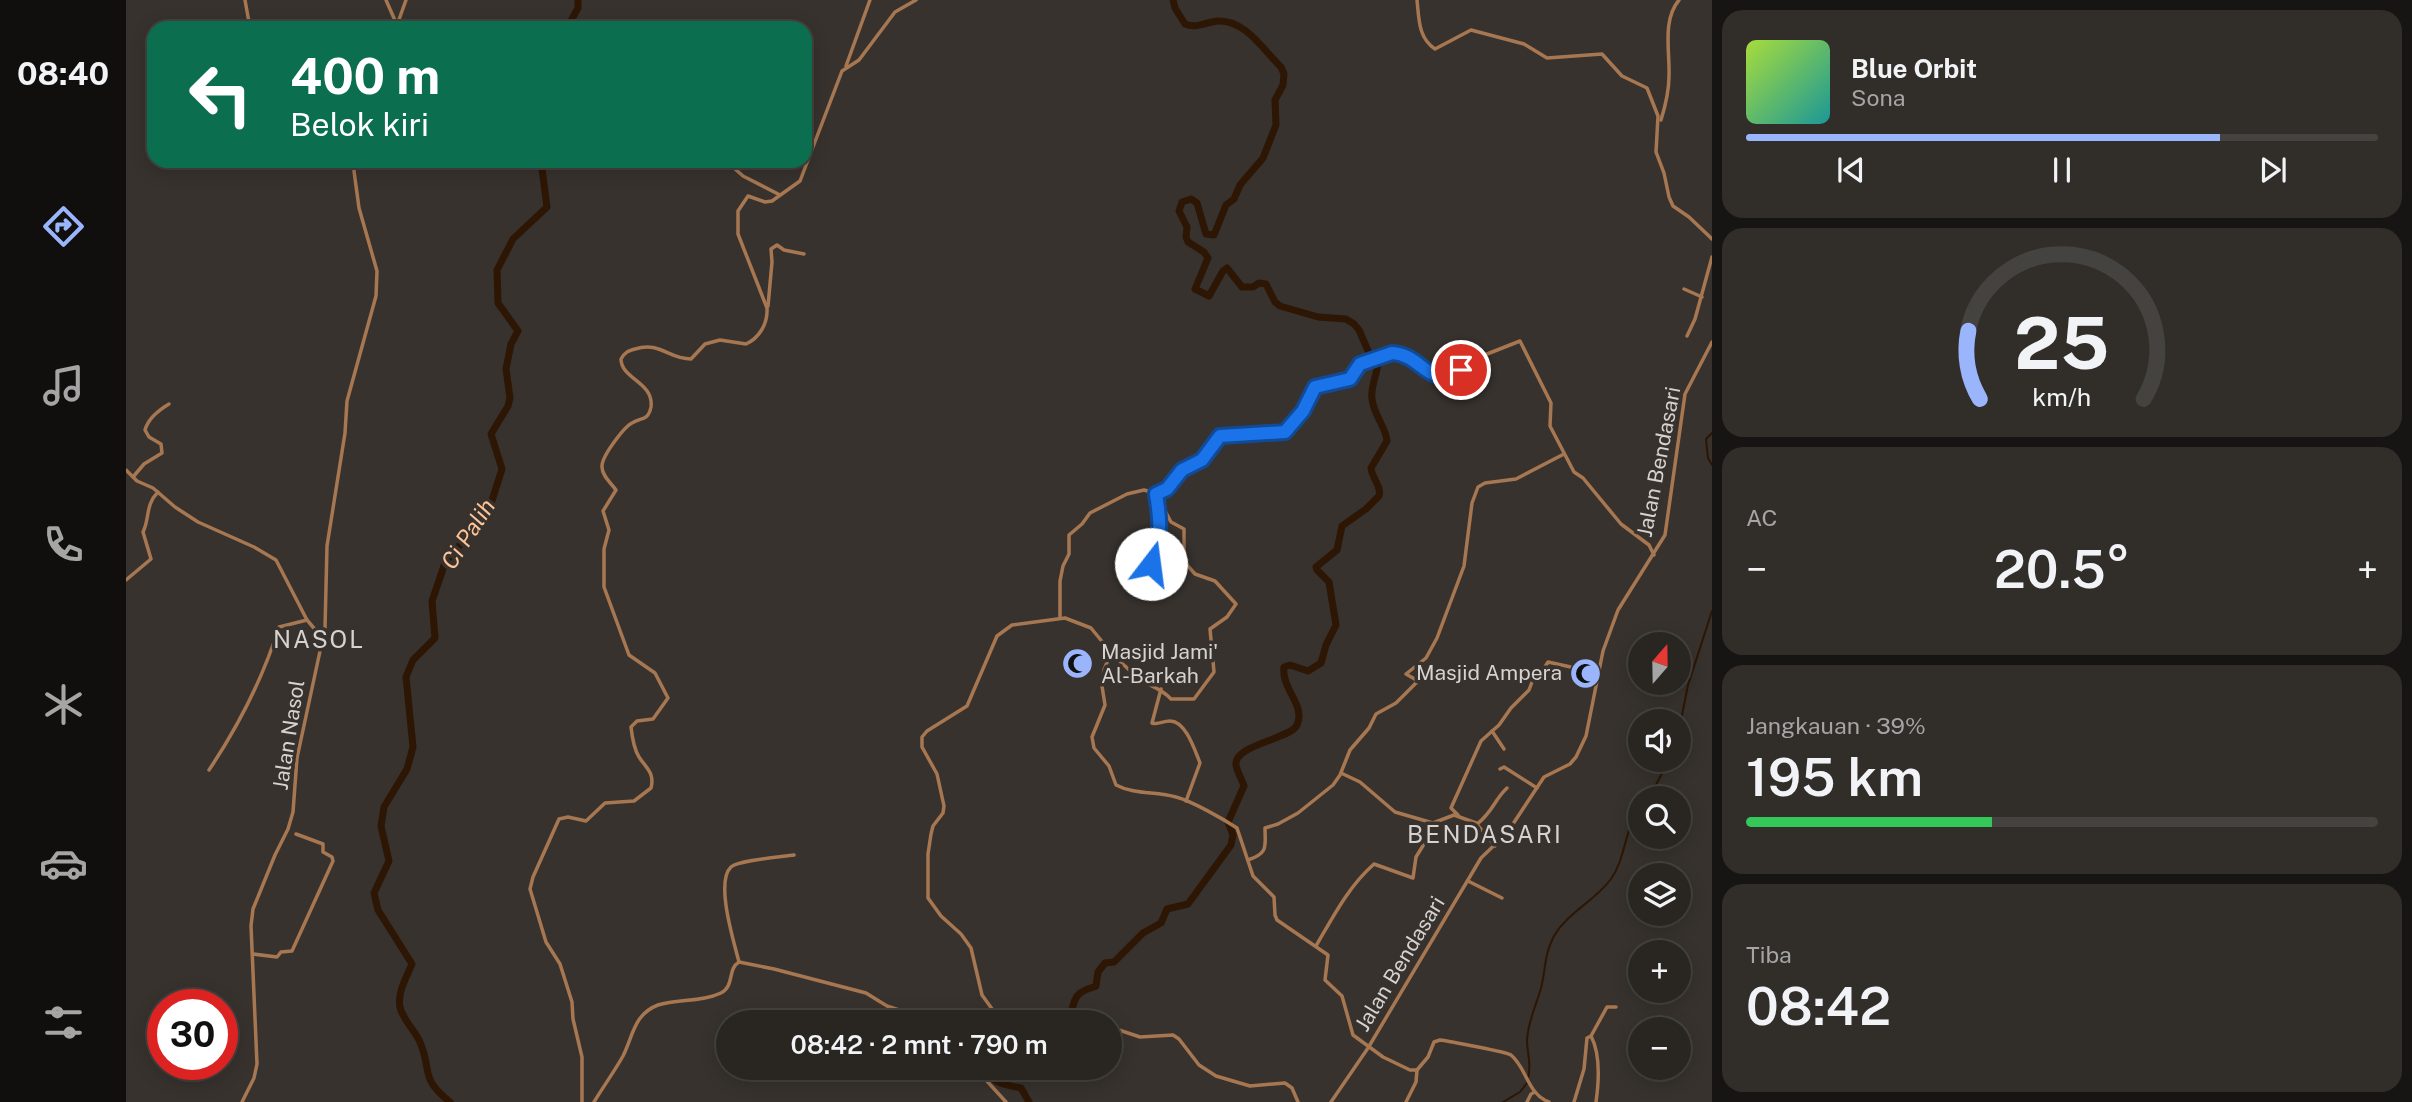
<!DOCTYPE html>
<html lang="id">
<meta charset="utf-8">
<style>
body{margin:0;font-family:"Public Sans",sans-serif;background:#312e2a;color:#f1f3f6;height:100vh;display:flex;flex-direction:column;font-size:26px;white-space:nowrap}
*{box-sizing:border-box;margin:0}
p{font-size:23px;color:#a5a5a5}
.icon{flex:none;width:38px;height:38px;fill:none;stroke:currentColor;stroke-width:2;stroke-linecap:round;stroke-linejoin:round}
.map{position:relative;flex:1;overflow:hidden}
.side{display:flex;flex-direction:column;gap:10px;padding:10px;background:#171513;width:700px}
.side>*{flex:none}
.guide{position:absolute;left:21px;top:21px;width:665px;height:147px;border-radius:21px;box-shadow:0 4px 18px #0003,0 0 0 2px #454340;background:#0b6e4f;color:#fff;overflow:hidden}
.needle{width:46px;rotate:20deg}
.fabs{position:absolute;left:1502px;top:632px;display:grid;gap:14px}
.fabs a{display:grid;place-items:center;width:63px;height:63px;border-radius:50%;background:#292622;box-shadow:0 4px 18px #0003,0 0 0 2px #454340;font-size:35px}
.speed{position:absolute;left:21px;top:989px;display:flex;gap:14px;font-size:35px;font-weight:700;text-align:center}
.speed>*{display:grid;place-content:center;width:91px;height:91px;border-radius:50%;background:#292622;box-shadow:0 4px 18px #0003,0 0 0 2px #454340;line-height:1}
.speed .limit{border:10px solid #d22;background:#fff;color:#111}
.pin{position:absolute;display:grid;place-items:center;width:60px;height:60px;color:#fff;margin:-30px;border:4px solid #fff;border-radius:50%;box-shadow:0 2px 7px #0007}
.me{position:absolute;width:77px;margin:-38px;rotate:15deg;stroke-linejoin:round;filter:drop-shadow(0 0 5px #0008)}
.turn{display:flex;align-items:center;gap:24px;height:147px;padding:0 28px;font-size:32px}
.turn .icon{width:91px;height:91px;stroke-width:2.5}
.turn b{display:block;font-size:49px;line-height:60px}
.big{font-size:52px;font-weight:600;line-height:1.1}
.side .widget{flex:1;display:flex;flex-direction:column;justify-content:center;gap:10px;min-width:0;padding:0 24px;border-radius:21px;background:#312e2a}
.side .dial{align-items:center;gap:0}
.dial svg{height:182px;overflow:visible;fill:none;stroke:#454340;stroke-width:7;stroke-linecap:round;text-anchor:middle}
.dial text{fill:#f1f3f6;stroke:none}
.song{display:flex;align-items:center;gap:21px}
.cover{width:84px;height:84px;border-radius:10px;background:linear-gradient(135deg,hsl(80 70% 55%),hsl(180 70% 35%))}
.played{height:7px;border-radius:4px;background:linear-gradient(90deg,#9bb5fd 75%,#454340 75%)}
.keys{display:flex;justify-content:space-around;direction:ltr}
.heat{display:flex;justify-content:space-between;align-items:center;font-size:38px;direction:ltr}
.charge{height:10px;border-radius:5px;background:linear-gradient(90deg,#34c759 39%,#454340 0)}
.trip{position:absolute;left:590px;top:1010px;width:406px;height:70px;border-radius:35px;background:#292622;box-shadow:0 4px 18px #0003,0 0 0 2px #454340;font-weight:600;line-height:70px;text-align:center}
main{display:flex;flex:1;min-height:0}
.dock{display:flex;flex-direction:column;width:126px;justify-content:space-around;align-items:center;background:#100f0e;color:#a5a5a5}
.dock .icon{width:49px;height:49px}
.dock .current{color:#9bb5fd}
.dock b{font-size:32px;color:#f1f3f6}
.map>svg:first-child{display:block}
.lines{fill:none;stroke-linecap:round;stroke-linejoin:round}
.stream{stroke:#2d1604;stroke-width:2}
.river{stroke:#2d1604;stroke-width:7}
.minor{stroke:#a77751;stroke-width:3.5}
.route-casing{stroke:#114b97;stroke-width:18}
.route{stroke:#1a73e8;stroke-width:12}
.labels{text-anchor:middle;stroke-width:7;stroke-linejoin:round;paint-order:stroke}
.street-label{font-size:21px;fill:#d6d2cf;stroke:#37322e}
.poi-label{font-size:21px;fill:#d6d2cf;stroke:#37322e;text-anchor:start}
.water-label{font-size:23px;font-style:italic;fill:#fec497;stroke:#37322e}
.quarter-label{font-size:24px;letter-spacing:2px;fill:#d6d2cf;stroke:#37322e}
</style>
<main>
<nav class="dock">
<b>08:40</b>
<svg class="icon current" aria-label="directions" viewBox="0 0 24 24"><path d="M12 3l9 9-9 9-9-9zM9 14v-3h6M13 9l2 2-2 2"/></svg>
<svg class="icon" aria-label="music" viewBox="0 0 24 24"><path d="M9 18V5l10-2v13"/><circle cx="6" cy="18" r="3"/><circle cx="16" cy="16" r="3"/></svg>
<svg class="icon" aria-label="phone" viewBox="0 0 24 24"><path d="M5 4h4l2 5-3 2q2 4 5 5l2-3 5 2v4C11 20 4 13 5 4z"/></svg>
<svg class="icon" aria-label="climate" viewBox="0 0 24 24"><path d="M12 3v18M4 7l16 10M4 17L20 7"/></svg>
<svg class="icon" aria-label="car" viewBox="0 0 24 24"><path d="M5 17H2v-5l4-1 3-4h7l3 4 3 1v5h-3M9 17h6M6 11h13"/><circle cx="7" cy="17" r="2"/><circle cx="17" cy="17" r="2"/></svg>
<svg class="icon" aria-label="filters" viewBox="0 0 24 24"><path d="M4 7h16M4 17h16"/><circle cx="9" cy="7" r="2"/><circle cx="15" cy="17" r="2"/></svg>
</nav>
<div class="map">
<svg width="1586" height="1102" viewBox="0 0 1586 1102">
<rect width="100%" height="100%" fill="#37322e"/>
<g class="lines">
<g class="stream">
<polyline points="1586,433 1580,439 1582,458 1586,465"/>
<polyline points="1552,735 1562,685 1586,611"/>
<polyline points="1523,798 1543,760"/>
<path d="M1402,1078C1406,1065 1401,1053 1401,1040C1402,1021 1410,1006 1415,988C1420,968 1418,955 1428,936C1442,912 1469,901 1485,879C1500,858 1498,829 1514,809"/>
<polyline points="1377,1102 1394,1092 1401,1083"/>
</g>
<g class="river">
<polyline points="441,28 452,8 452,0"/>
<path d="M940,1022C948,1013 945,1001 953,994C957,990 965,988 970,986L972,972L979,963L988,962L1017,933L1035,923L1041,909L1062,904L1105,845L1107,835L1102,822L1118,786C1116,779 1111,772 1110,765C1107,745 1165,739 1171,725C1180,705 1155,689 1158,667L1164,665L1182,671L1195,663L1200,645L1210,625L1203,582L1191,570L1190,567L1211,550L1216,526L1240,509L1253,496C1256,487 1246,478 1245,468L1261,441C1260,427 1248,416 1246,399C1244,387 1252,373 1252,361L1243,353L1233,330L1228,324L1220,319L1192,317L1154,306L1149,302L1140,284L1133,283L1127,287H1116L1101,268L1097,271L1083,296L1069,289L1082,258L1078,252L1062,242L1060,237L1061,227L1053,211L1056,202L1065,199L1071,203L1080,234L1088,235L1100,205L1108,199L1114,185L1137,158L1150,125L1149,100L1157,85L1158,74L1155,67C1137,50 1120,20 1092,21C1080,22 1071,29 1059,24L1049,8L1047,0"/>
<path d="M858,1068C865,1083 879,1085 895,1088L903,1102"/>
<path d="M324,1102C292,1077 307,1069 293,1040C288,1030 276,1018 274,1007C271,993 281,976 286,964L252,910L248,893L263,861L255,826L258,807L281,769L287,747L280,677L287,660L309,638L306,601L319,563L363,510L376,469L365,434L382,406L384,398L380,369L385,344L392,331L372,303L371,270L387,239L421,207L415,161"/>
</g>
<g class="minor">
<polyline points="119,0 124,28"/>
<polyline points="260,0 271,25"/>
<path d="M1291,0C1293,18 1292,38 1309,49L1345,30L1398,44L1421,58L1476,54L1496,76L1521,88L1532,116L1530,152L1538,173L1543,197L1547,206L1563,217L1586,239"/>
<polyline points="270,28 280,0"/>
<polyline points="720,66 744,0"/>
<path d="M1535,120C1539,107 1543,91 1543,76C1544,52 1536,20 1553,0"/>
<polyline points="600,161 617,176 654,195"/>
<polyline points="1558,289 1576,297"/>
<polyline points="642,306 646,262 645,249 651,245 658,250 678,254"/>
<polyline points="1561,336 1569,319 1586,257"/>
<polyline points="0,470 11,481 27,488 49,507 72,522 128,547 150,560 181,620 197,639"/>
<path d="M7,477L18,464L36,453L35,444L23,437L19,430C22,419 33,410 43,404"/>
<path d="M1022,569C1033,549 1037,524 1032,502"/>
<path d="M0,580L25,559L17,532C24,518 19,505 32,492"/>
<polyline points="934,618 934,581 937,566 943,554 943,535 956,524 964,513 1001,494 1018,490 1032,494 1039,491 1056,470 1076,460 1094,436 1159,432 1177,411 1189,387 1224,379 1236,363 1269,353 1289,361 1309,375 1322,378 1351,358 1394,341 1425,403 1424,426 1448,472 1457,478 1495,524 1523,545 1528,555"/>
<path d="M984,655C997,661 1004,673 1016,681C1027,687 1036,689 1045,699H1068L1088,672L1084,629L1101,617L1110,604L1089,581L1069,574L1061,565L1058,554V529L1045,522L1030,494"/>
<path d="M1035,689L1026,723C1033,725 1036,721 1044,721C1060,721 1069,751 1074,763L1060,801"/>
<polyline points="1366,731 1378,749"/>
<polyline points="1374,769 1378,767 1411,788"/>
<path d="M83,770C113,725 137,678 153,627L181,620"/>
<polyline points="1215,773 1234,782 1269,812 1307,823 1328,815 1350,823 1369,846"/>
<polyline points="1332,815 1325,808 1355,741 1373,725 1385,708 1403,690 1409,674 1417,670 1422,662 1472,673"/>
<path d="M1351,824C1367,812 1368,800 1381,788"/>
<path d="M1122,860C1143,853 1139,846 1139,828L1152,824L1172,813L1207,785L1214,775L1224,750L1243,728L1250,714L1270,703L1292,681L1280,674L1300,658L1311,638L1338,566L1346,503L1352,487L1359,483L1390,479L1438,454"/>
<polyline points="1342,881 1376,898"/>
<path d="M1190,946C1207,917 1222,887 1248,864L1287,878L1290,857L1311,823"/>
<polyline points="127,954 151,957 155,952 166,951 207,861 206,857 197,852 197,844 170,834"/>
<path d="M613,962C608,942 589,882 605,867C613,860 655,857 668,855"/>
<polyline points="830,1014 834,1022"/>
<path d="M881,1020L869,1013L856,995L845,948L835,934L815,916L802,898V854L805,834L807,826L817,813L818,806L811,774L796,747V737L801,731L841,706L871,636L886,625L939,618L965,628L983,650L984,655L978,670L976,686L979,705L966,737L968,748L983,766L990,785C1009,795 1030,791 1050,797C1066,801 1097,819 1111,828L1127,876L1148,897L1149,915L1151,920L1202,955L1199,980L1216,996L1227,1035L1257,1057L1284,1070H1291L1302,1057L1308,1042L1314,1040C1322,1041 1381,1052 1385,1055C1401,1068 1401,1094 1423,1102"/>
<path d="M876,1022C898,1013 917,1005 936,1022"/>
<polyline points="984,1027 1014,1037 1047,1035 1053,1039 1073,1065 1090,1076 1124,1086 1159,1083 1166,1088 1172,1102"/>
<polyline points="854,1068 859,1079 880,1102"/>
<polyline points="116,1102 128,1078 131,1064 125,926 127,909 149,855 162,829 167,812 171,758 199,628 201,546 219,433 221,401 250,296 251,271 233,208 228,171 230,161"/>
<path d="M456,1102V1057L447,1019L446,1002L434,964L420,942L404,889L407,877L433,819L442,817L460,821L479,803L508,801L525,788C529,773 520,768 513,757C508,749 506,736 505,727L511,721L527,719L542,698L529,673L503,655L478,587V549L483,530L477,511L490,490C485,483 476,476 476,467C475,457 498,427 506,423C516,417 522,421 525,407C528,382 495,379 495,359C499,352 502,351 509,349C534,341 542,359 565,359L579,344L594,340L620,344C633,338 642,324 641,308L612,234V211L622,196L639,202L646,201L674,181L716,71L733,60L769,12L790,0"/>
<path d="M468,1102C477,1087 488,1072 497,1056C507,1036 508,1014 532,1005C552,999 576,1002 595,993C609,986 601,969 613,962L648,969L740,993L761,1006L773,1010L819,1014H846L873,1022"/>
<polyline points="1205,1102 1242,1048 1355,858 1381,833 1418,777 1444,764 1450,757 1460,736 1477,651 1492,610 1539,535 1559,394 1586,342"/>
<polyline points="1280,1102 1290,1082 1291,1070"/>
<polyline points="1401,1102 1405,1094 1409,1092"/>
<polyline points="1448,1102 1458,1069 1461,1038 1465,1036"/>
<path d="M1470,1102C1473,1081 1475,1055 1465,1036L1481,1007H1490"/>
</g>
</g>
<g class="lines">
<defs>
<path id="route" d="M1025,564C1035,535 1035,524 1030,494L1041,489L1056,470L1076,460L1094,436L1159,432L1177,411L1189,387L1224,379L1234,364L1266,353C1296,354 1303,391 1335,370"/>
</defs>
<use href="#route" class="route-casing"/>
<use href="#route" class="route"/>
</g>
<defs>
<symbol id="mosque-disc" viewBox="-11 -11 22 22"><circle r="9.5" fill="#9bb5fd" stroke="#37322e"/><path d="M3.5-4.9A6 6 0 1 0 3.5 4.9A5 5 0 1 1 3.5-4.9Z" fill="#111"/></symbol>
</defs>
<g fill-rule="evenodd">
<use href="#mosque-disc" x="934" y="646" width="35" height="35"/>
<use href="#mosque-disc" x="1442" y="656" width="35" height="35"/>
</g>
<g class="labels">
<g class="street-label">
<text transform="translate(1533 462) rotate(-79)" y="7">Jalan Bendasari</text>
<text transform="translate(163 735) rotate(-81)" y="7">Jalan Nasol</text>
<text transform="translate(1274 964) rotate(-59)" y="7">Jalan Bendasari</text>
</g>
<g class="poi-label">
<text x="975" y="659">Masjid Jami'<tspan x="975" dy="24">Al-Barkah</tspan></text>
<text x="1436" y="680" text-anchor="end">Masjid Ampera</text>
</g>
<g class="water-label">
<text transform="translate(342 534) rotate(-57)" y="8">Ci Palih</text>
</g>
<g class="quarter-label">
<text x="193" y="648">NASOL</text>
<text x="1359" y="843">BENDASARI</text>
</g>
</g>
</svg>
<div class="fabs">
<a><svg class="needle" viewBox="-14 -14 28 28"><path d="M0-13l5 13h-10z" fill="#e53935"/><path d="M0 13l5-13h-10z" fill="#a5a5a5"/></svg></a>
<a><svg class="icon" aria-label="sound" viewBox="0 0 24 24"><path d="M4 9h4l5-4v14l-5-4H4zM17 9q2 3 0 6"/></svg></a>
<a><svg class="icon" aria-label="search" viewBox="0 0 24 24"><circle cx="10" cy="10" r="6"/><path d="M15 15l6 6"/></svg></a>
<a><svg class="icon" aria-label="layers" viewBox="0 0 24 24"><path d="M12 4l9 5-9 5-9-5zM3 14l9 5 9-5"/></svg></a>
<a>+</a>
<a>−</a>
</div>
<div class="speed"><div class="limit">30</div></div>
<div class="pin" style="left:1335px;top:370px;background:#d93025"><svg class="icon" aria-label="arrive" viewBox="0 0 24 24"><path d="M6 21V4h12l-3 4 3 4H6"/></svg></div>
<svg class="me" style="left:1025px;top:564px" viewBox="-20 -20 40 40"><circle r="19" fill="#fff"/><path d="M0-13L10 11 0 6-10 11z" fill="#1a73e8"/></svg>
<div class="trip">08:42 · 2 mnt · 790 m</div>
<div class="guide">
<div class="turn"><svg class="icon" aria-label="left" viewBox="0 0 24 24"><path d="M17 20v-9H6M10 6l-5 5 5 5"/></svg><div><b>400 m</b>Belok kiri</div></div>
</div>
</div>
<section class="side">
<div class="widget">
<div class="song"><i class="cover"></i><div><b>Blue Orbit</b><p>Sona</p></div></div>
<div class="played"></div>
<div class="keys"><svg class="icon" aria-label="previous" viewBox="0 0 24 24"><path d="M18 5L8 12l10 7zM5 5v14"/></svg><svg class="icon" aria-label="pause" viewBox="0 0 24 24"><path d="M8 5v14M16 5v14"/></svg><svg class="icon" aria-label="next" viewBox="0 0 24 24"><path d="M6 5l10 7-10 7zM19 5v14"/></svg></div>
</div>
<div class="widget dial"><svg viewBox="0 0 100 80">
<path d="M14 69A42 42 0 1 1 86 69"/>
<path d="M14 69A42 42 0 0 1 9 39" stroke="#9bb5fd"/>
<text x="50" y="56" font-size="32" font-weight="700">25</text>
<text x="50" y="72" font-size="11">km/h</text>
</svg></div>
<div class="widget"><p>AC</p>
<div class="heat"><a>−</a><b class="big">20.5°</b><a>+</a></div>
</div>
<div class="widget"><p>Jangkauan · 39%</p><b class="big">195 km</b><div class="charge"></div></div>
<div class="widget"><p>Tiba</p><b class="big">08:42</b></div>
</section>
</main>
